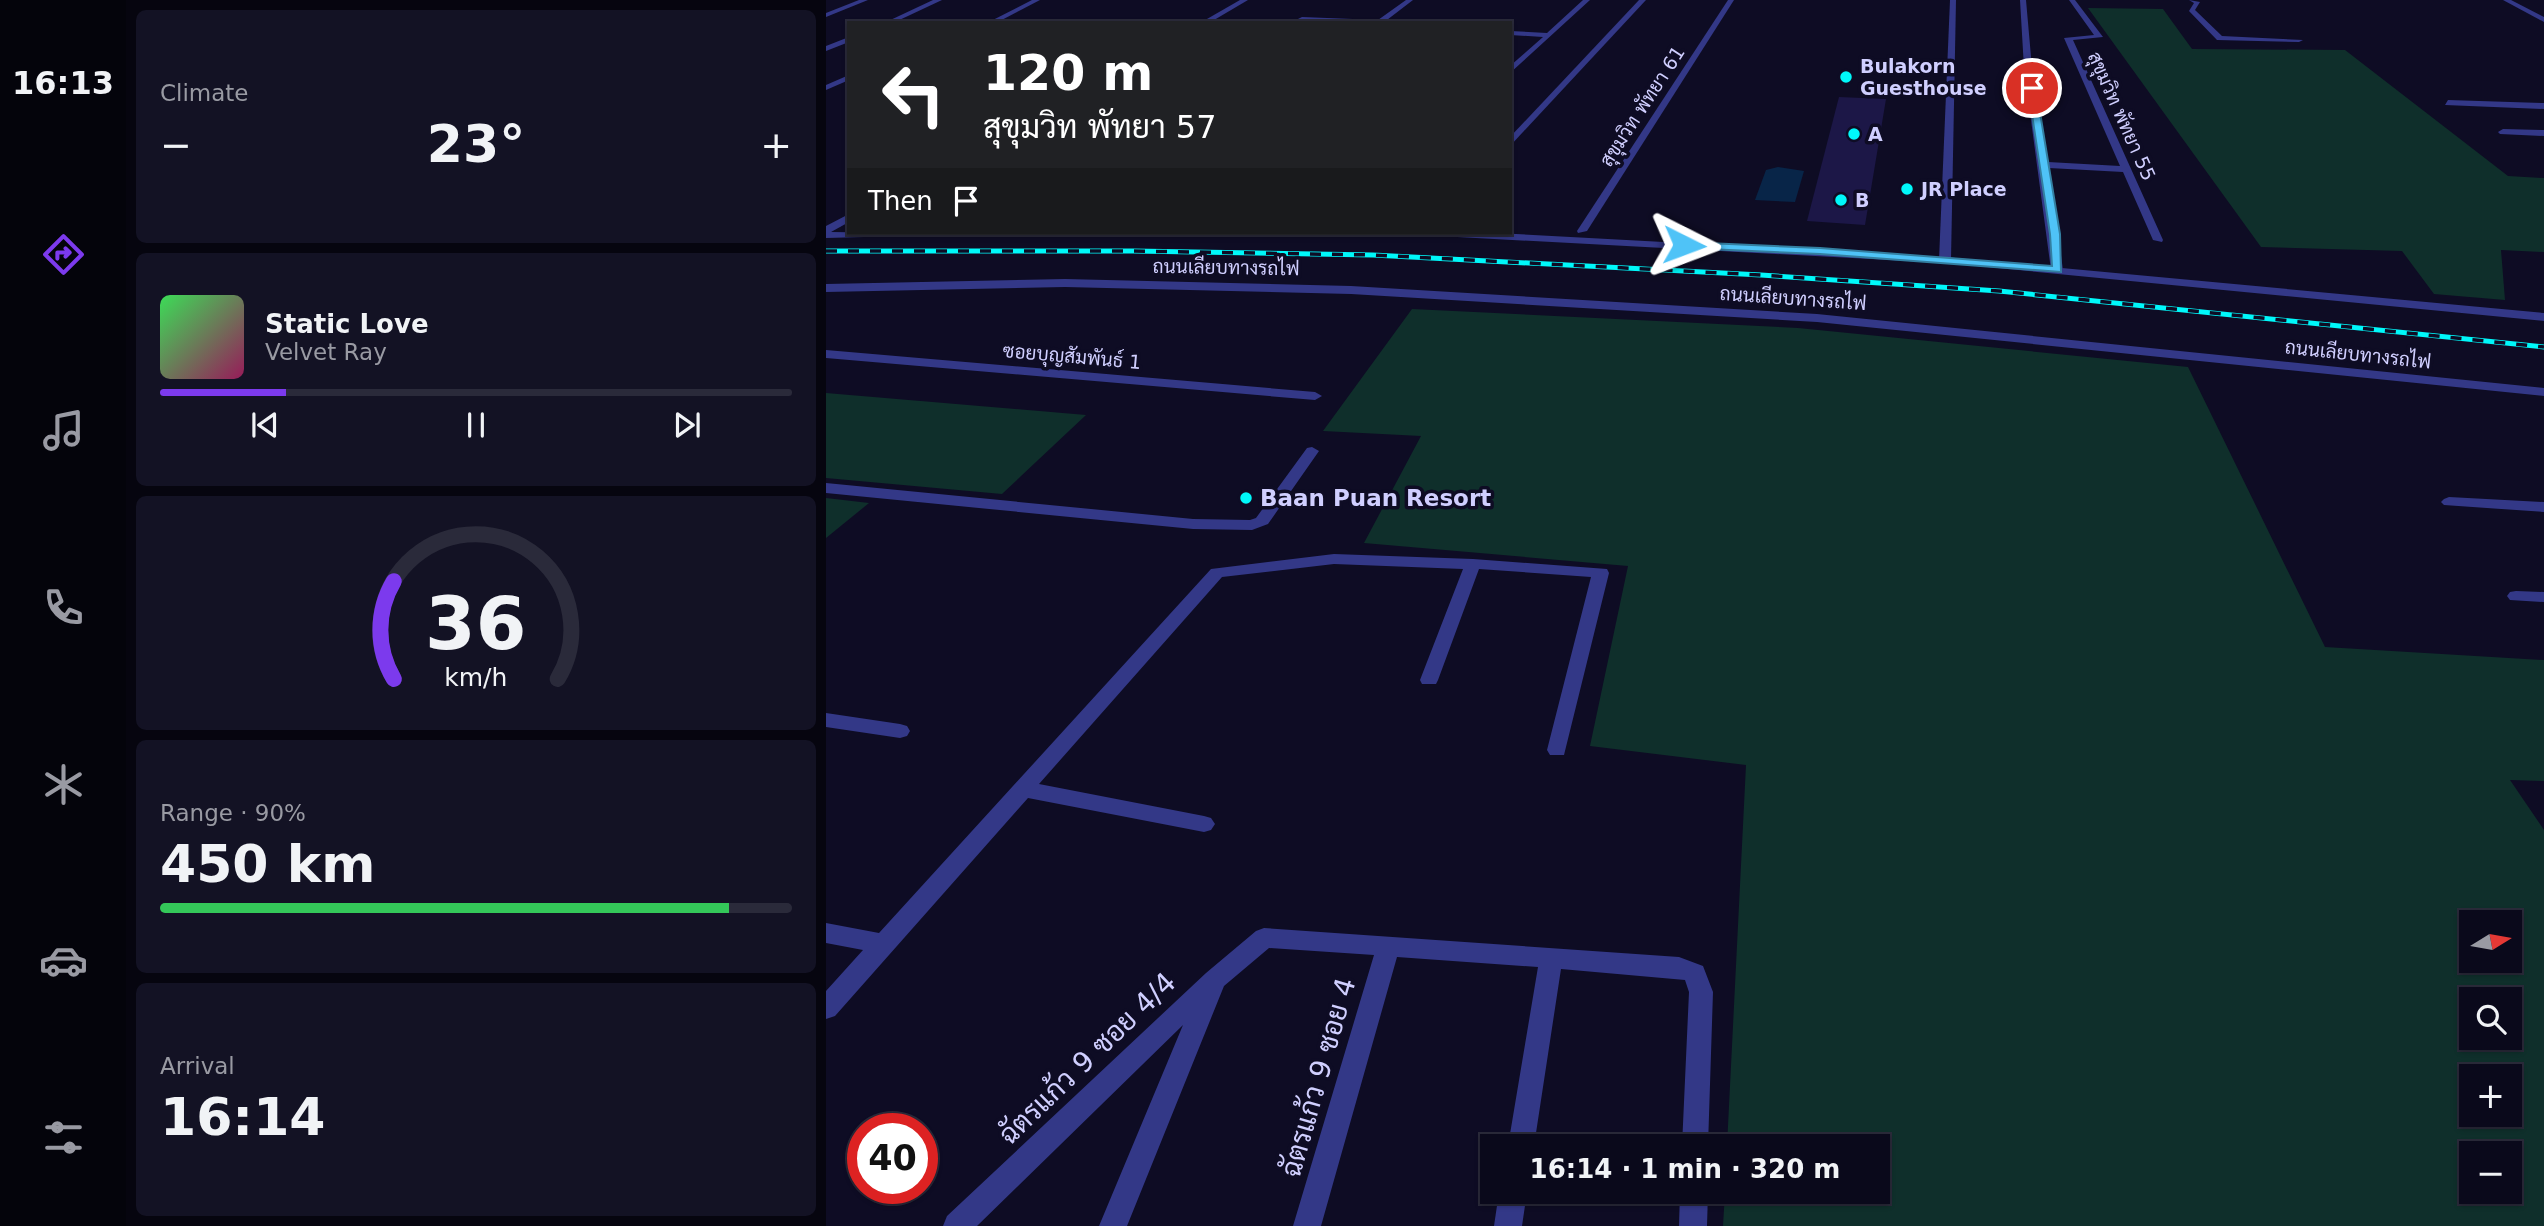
<!DOCTYPE html>
<meta charset="utf-8">
<style>
body{margin:0;font-family:"DejaVu Sans",Sarabun,sans-serif;background:#131224;color:#f1f3f6;height:100vh;display:flex;flex-direction:column;font-size:26px;white-space:nowrap}
*{box-sizing:border-box;margin:0}
p{font-size:23px;color:#999aa3}
.icon{flex:none;width:38px;height:38px;fill:none;stroke:currentColor;stroke-width:2;stroke-linecap:round;stroke-linejoin:round}
.map{position:relative;flex:1;overflow:hidden}
.side{display:flex;flex-direction:column;gap:10px;padding:10px;background:#06050f;width:700px}
.side>*{flex:none}
.hud{position:absolute;left:21px;top:21px;width:665px;height:214px;border-radius:0px;box-shadow:0 2px 5px #0004,0 0 0 2px #2a2a3a;background:#202124;color:#fff;overflow:hidden}
.needle{width:46px;rotate:79deg}
.tools{position:absolute;left:1633px;top:910px;display:grid;gap:14px}
.tools a{display:grid;place-items:center;width:63px;height:63px;border-radius:0px;background:#0a091b;box-shadow:0 2px 5px #0004,0 0 0 2px #2a2a3a;font-size:35px}
.speed{position:absolute;left:21px;top:1113px;display:flex;gap:14px;font-size:35px;font-weight:700;text-align:center}
.speed>*{display:grid;place-content:center;width:91px;height:91px;border-radius:50%;background:#0a091b;box-shadow:0 2px 5px #0004,0 0 0 2px #2a2a3a;line-height:1}
.speed .limit{border:10px solid #d22;background:#fff;color:#111}
.pin{position:absolute;display:grid;place-items:center;width:60px;height:60px;color:#fff;margin:-30px;border:4px solid #fff;border-radius:50%;box-shadow:0 2px 7px #0007}
.me{position:absolute;width:77px;margin:-38px;rotate:93deg;stroke-linejoin:round;filter:drop-shadow(0 0 5px #0008)}
.turn{display:flex;align-items:center;gap:24px;height:147px;padding:0 21px;font-size:32px}
.turn .icon{width:91px;height:91px;stroke-width:2.5}
.turn b{display:block;font-size:49px;line-height:60px}
.then{display:flex;align-items:center;height:66px;padding:0 21px;background:#0003;gap:14px;font-size:26px}
.big{font-size:52px;font-weight:700;line-height:1.1}
.side .widget{flex:1;display:flex;flex-direction:column;justify-content:center;gap:10px;min-width:0;padding:0 24px;border-radius:10px;background:#131224}
.side .dial{align-items:center;gap:0}
.dial svg{height:182px;overflow:visible;fill:none;stroke:#2a2a3a;stroke-width:7;stroke-linecap:round;text-anchor:middle}
.dial text{fill:#f1f3f6;stroke:none}
.song{display:flex;align-items:center;gap:21px}
.cover{width:84px;height:84px;border-radius:10px;background:linear-gradient(135deg,hsl(130 70% 55%),hsl(330 70% 35%))}
.played{height:7px;border-radius:4px;background:linear-gradient(90deg,#7c3aed 20%,#2a2a3a 20%)}
.keys{display:flex;justify-content:space-around;direction:ltr}
.heat{display:flex;justify-content:space-between;align-items:center;font-size:38px;direction:ltr}
.charge{height:10px;border-radius:5px;background:linear-gradient(90deg,#34c759 90%,#2a2a3a 0)}
.trip{position:absolute;left:654px;top:1134px;width:410px;height:70px;border-radius:0px;background:#0a091b;box-shadow:0 2px 5px #0004,0 0 0 2px #2a2a3a;font-weight:700;line-height:70px;text-align:center}
main{display:flex;flex:1;min-height:0}
.dock{display:flex;flex-direction:column;width:126px;justify-content:space-around;align-items:center;background:#04040b;color:#999aa3}
.dock .icon{width:49px;height:49px}
.dock .on{color:#7c3aed}
.dock b{font-size:32px;color:#f1f3f6}
.map>svg:first-child{display:block}
.green{fill:#0f2f2b;fill-rule:evenodd}
.water{fill:#082548}
.building{fill:#1c1747}
.lines{fill:none;stroke-linecap:round;stroke-linejoin:round}
.minor{fill:#333887;fill-rule:evenodd}
.tertiary{fill:#333887;fill-rule:evenodd}
.rail-casing{stroke:#00f8fa;stroke-width:5}
.rail{stroke:#0e0c24;stroke-width:3.5;stroke-dasharray:11;stroke-linecap:butt}
.route{fill:#4fc3f7;stroke:#337fa1;stroke-width:2}
.poi-dot{fill:#00f8fa;stroke:#0e0c24;stroke-width:2.5}
.labels{text-anchor:middle;stroke-width:7;stroke-linejoin:round;paint-order:stroke}
.far-poi-label{font-size:19px;font-weight:bold;fill:#d0cfff;stroke:#0e0c24;text-anchor:start}
.far-street-label{font-size:19px;fill:#d0cfff;stroke:#0e0c24}
.poi-label{font-size:23px;font-weight:bold;fill:#d0cfff;stroke:#0e0c24;text-anchor:start}
.near-street-label{font-size:28px;fill:#d0cfff;stroke:#0e0c24}
</style>
<main>
<nav class="dock">
<b>16:13</b>
<svg class="icon on" aria-label="directions" viewBox="0 0 24 24"><path d="M12 3l9 9-9 9-9-9zM9 14v-3h6M13 9l2 2-2 2"/></svg>
<svg class="icon" aria-label="music" viewBox="0 0 24 24"><path d="M9 18V5l10-2v13"/><circle cx="6" cy="18" r="3"/><circle cx="16" cy="16" r="3"/></svg>
<svg class="icon" aria-label="phone" viewBox="0 0 24 24"><path d="M5 4h4l2 5-3 2q2 4 5 5l2-3 5 2v4C11 20 4 13 5 4z"/></svg>
<svg class="icon" aria-label="climate" viewBox="0 0 24 24"><path d="M12 3v18M4 7l16 10M4 17L20 7"/></svg>
<svg class="icon" aria-label="car" viewBox="0 0 24 24"><path d="M5 17H2v-5l4-1 3-4h7l3 4 3 1v5h-3M9 17h6M6 11h13"/><circle cx="7" cy="17" r="2"/><circle cx="17" cy="17" r="2"/></svg>
<svg class="icon" aria-label="filters" viewBox="0 0 24 24"><path d="M4 7h16M4 17h16"/><circle cx="9" cy="7" r="2"/><circle cx="15" cy="17" r="2"/></svg>
</nav>
<section class="side">
<div class="widget"><p>Climate</p>
<div class="heat"><a>−</a><b class="big">23°</b><a>+</a></div>
</div>
<div class="widget">
<div class="song"><i class="cover"></i><div><b>Static Love</b><p>Velvet Ray</p></div></div>
<div class="played"></div>
<div class="keys"><svg class="icon" aria-label="previous" viewBox="0 0 24 24"><path d="M18 5L8 12l10 7zM5 5v14"/></svg><svg class="icon" aria-label="pause" viewBox="0 0 24 24"><path d="M8 5v14M16 5v14"/></svg><svg class="icon" aria-label="next" viewBox="0 0 24 24"><path d="M6 5l10 7-10 7zM19 5v14"/></svg></div>
</div>
<div class="widget dial"><svg viewBox="0 0 100 80">
<path d="M14 69A42 42 0 1 1 86 69"/>
<path d="M14 69A42 42 0 0 1 14 26" stroke="#7c3aed"/>
<text x="50" y="56" font-size="32" font-weight="700">36</text>
<text x="50" y="72" font-size="11">km/h</text>
</svg></div>
<div class="widget"><p>Range · 90%</p><b class="big">450 km</b><div class="charge"></div></div>
<div class="widget"><p>Arrival</p><b class="big">16:14</b></div>
</section>
<div class="map">
<svg width="1718" height="1226" viewBox="0 0 1718 1226">
<rect width="100%" height="100%" fill="#0e0c24"/>
<g class="green">
<polygon points="1262,8 1337,9 1366,49 1519,50 1682,176 1718,178 1718,252 1675,250 1679,300 1608,294 1576,251 1435,247"/>
<path d="M586,309L972,328L1362,367L1499,647L1718,660V781L1684,780L1718,830V1226H897L899,1192H1052V1146H901L920,765L764,746L802,566L538,543L595,436L497,431ZM1645,922H1684V961H1645ZM1645,999H1684V1038H1645ZM1645,1076H1684V1115H1645ZM1645,1153H1684V1192H1645Z"/>
<polygon points="0,393 260,415 176,494 0,478"/>
<polygon points="0,498 43,503 0,538"/>
</g>
<polygon class="water" points="952,167 978,171 969,202 929,200 940,170"/>
<polygon class="building" points="1013,97 1060,99 1039,225 981,221"/>
<g class="lines">
<g class="minor">
<polygon points="33,0 42,0 0,17 0,13"/>
<polygon points="107,0 116,0 67,23 58,23"/>
<polygon points="206,0 214,0 170,23 161,23"/>
<polygon points="580,0 587,0 557,23 472,19 476,17 552,20"/>
<polygon points="757,0 764,0 684,73 684,66 717,37 684,35 684,31 721,33"/>
<polygon points="813,0 820,0 684,146 684,137"/>
<polygon points="902,0 908,0 761,231 752,233 751,231"/>
<polygon points="1124,0 1130,0 1125,260 1119,263 1113,260"/>
<polygon points="1194,0 1200,0 1206,68 1222,162 1294,166 1238,38 1268,35 1243,0 1249,0 1277,37 1247,40 1337,240 1336,242 1327,240 1297,172 1223,168 1237,270 1231,273 1225,270 1198,68"/>
<polygon points="1363,0 1374,2 1369,10 1396,36 1477,40 1473,42 1391,40 1363,11 1368,3"/>
<polygon points="23,37 23,42 0,51 0,46"/>
<polygon points="23,75 23,80 0,90 0,85"/>
<polygon points="1622,100 1718,103 1718,109 1619,105"/>
<polygon points="1677,129 1718,130 1718,136 1674,134 1672,132"/>
<polygon points="0,350 489,392 496,396 489,400 0,358"/>
<polygon points="486,447 493,451 442,524 426,530 367,529 0,493 0,483 367,519 424,520 430,518 481,448"/>
<polygon points="1623,497 1718,502 1718,512 1618,505 1615,502 1618,499"/>
<polygon points="508,554 647,559 781,569 783,573 738,755 724,755 721,750 765,577 653,569 612,680 610,684 596,684 594,680 637,569 508,564 396,577 213,784 378,816 385,818 389,824 385,830 378,832 202,798 9,1016 0,1019 0,991 37,950 0,943 0,923 53,933 385,569"/>
<polygon points="1690,591 1718,592 1718,602 1684,600 1681,596 1684,592"/>
<polygon points="0,713 74,724 81,726 84,731 81,736 74,738 0,727"/>
<polygon points="438,928 853,957 877,966 887,992 882,1146 856,1146 863,992 859,980 735,969 708,1146 682,1146 712,967 571,957 495,1226 467,1226 548,955 443,948 398,986 301,1226 273,1226 357,1025 151,1226 117,1226 121,1216 380,973 430,931"/>
<polygon points="673,1192 701,1192 696,1226 668,1226"/>
<polygon points="854,1192 882,1192 881,1226 853,1226"/>
</g>
<g class="tertiary">
<polygon points="414,0 422,0 383,23 374,23"/>
<polygon points="1677,0 1685,0 1718,17 1718,22"/>
<polygon points="23,214 23,222 5,232 81,233 76,236 0,238 0,226"/>
<polygon points="608,233 670,233 1119,257 1718,313 1718,321 1119,263 613,236"/>
<polygon points="239,279 525,286 991,314 1718,388 1718,396 991,322 525,294 239,287 0,292 0,284"/>
</g>
<defs>
<polyline id="rail" points="0,251 307,251 547,255 935,275 1173,291 1718,347"/>
</defs>
<use href="#rail" class="rail-casing"/>
<use href="#rail" class="rail"/>
</g>
<polygon class="route" points="1206,86 1210,88 1234,234 1235,272 994,254 858,248 853,245 858,242 994,248 1226,266 1224,234 1202,88"/>
<g class="poi-dot">
<circle cx="1020" cy="77" r="7"/>
<circle cx="1028" cy="134" r="7"/>
<circle cx="1081" cy="189" r="7"/>
<circle cx="1015" cy="200" r="7"/>
<circle cx="420" cy="498" r="7"/>
</g>
<g class="labels">
<g class="far-poi-label">
<text x="1034" y="73">Bulakorn<tspan x="1034" dy="22">Guesthouse</tspan></text>
<text x="1042" y="141">A</text>
<text x="1095" y="196">JR Place</text>
<text x="1029" y="207">B</text>
</g>
<g class="far-street-label">
<text transform="translate(816 106) rotate(-57)" y="7">สุขุมวิท พัทยา 61</text>
<text transform="translate(1296 116) rotate(66)" y="7">สุขุมวิท พัทยา 55</text>
<text transform="translate(400 267) rotate(1)" y="7">ถนนเลียบทางรถไฟ</text>
<text transform="translate(967 298) rotate(4)" y="7">ถนนเลียบทางรถไฟ</text>
<text transform="translate(1532 354) rotate(6)" y="7">ถนนเลียบทางรถไฟ</text>
<text transform="translate(246 356) rotate(5)" y="7">ซอยบุญสัมพันธ์ 1</text>
</g>
<g class="poi-label">
<text x="434" y="506">Baan Puan Resort</text>
</g>
<g class="near-street-label">
<text transform="translate(261 1058) rotate(-44)" y="10">ฉัตรแก้ว 9 ซอย 4/4</text>
<text transform="translate(492 1077) rotate(-74)" y="10">ฉัตรแก้ว 9 ซอย 4</text>
</g>
</g>
</svg>
<div class="tools">
<a><svg class="needle" viewBox="-14 -14 28 28"><path d="M0-13l5 13h-10z" fill="#e53935"/><path d="M0 13l5-13h-10z" fill="#999aa3"/></svg></a>
<a><svg class="icon" aria-label="search" viewBox="0 0 24 24"><circle cx="10" cy="10" r="6"/><path d="M15 15l6 6"/></svg></a>
<a>+</a>
<a>−</a>
</div>
<div class="speed"><div class="limit">40</div></div>
<div class="pin" style="left:1206px;top:88px;background:#d93025"><svg class="icon" aria-label="arrive" viewBox="0 0 24 24"><path d="M6 21V4h12l-3 4 3 4H6"/></svg></div>
<svg class="me" style="left:858px;top:245px" viewBox="-20 -20 40 40"><path d="M0-17L14 15 0 8-14 15z" fill="#4fc3f7" stroke="#fff" stroke-width="4"/></svg>
<div class="trip">16:14 · 1 min · 320 m</div>
<div class="hud">
<div class="turn"><svg class="icon" aria-label="left" viewBox="0 0 24 24"><path d="M17 20v-9H6M10 6l-5 5 5 5"/></svg><div><b>120 m</b>สุขุมวิท พัทยา 57</div></div>
<div class="then">Then<svg class="icon" aria-label="arrive" viewBox="0 0 24 24"><path d="M6 21V4h12l-3 4 3 4H6"/></svg></div>
</div>
</div>
</main>
